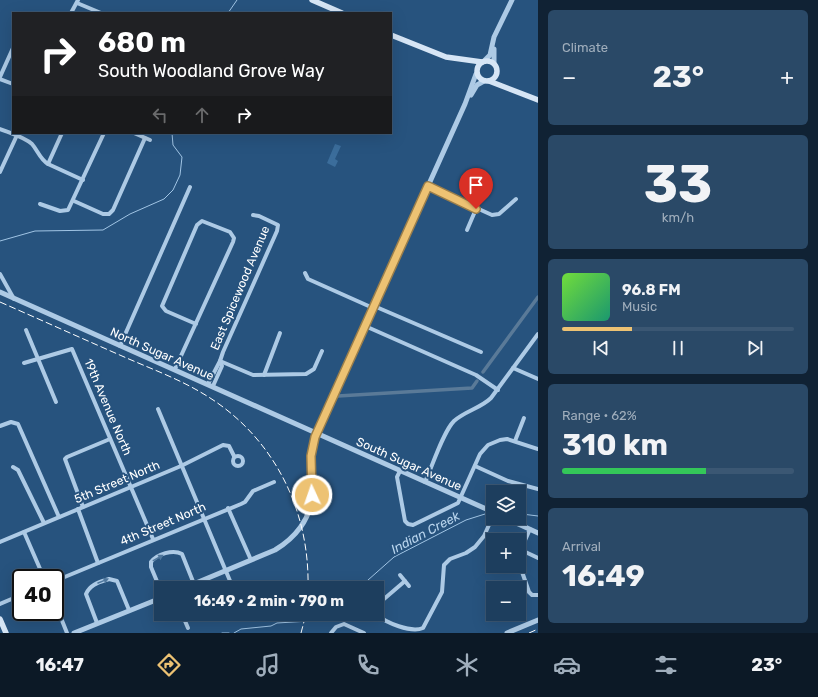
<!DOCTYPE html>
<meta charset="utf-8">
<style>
body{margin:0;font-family:Rubik,sans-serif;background:#2a4967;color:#f1f3f6;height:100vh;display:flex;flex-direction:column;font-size:15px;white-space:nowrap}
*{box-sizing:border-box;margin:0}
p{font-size:13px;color:#a0aebc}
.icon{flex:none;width:22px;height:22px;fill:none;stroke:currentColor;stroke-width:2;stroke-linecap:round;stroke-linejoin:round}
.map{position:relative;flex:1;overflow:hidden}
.details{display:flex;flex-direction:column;gap:10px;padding:10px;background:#102234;width:280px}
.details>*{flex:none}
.hud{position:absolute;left:12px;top:12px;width:380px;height:122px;border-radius:0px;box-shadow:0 4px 16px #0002,0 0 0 1px #3b5773;background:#202124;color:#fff;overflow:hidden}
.fabs{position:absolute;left:486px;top:485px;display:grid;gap:8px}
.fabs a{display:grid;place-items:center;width:40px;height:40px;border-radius:0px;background:#1d3e5e;box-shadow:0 4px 16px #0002,0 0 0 1px #3b5773;font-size:20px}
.speed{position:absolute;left:12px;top:569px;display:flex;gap:8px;font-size:20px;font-weight:700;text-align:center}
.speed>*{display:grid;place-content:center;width:52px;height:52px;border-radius:50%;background:#1d3e5e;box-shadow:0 4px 16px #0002,0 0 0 1px #3b5773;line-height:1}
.speed .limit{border:2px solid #111;border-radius:6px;background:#fff;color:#111}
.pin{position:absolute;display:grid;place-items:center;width:34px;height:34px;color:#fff;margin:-41px -17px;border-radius:50% 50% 50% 0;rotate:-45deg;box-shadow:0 0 4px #0007}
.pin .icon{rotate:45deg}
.me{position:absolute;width:44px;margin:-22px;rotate:357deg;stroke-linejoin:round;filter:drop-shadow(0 0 3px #0008)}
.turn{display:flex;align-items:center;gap:14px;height:84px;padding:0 20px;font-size:18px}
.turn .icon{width:52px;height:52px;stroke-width:2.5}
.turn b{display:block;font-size:28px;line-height:34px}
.lanes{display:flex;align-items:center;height:38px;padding:0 20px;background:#0003;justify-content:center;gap:20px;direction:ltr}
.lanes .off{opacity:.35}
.big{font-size:30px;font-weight:700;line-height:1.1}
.details .tile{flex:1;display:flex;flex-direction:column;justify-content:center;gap:6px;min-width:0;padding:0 14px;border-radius:6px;background:#2a4967}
.details .dial{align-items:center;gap:0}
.dial b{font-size:52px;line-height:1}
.song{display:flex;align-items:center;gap:12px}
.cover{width:48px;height:48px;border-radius:6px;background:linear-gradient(135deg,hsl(100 70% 55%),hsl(160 70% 35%))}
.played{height:4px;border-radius:2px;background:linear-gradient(90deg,#edc273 30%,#3b5773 30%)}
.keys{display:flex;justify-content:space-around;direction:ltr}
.heat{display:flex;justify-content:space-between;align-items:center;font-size:22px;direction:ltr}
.charge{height:6px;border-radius:3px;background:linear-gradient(90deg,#34c759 62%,#3b5773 0)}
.trip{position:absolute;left:154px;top:581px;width:230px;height:40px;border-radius:0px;background:#1d3e5e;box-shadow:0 4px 16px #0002,0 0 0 1px #3b5773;font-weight:700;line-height:40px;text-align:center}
.tab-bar{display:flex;height:64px;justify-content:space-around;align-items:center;background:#0c1926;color:#a0aebc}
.tab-bar .icon{width:28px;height:28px}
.tab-bar .active{color:#edc273}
.tab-bar b{font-size:18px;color:#f1f3f6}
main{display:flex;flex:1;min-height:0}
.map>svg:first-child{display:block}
.green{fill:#3b6d9b}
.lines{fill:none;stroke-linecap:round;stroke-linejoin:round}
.stream{stroke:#a1c5e5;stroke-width:1}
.canal{stroke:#5a7a98;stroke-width:3.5}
.minor{stroke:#adcae5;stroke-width:4}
.tertiary{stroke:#adcae5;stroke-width:5}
.secondary{stroke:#d6e5f5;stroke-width:5.5}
.rail{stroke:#fff;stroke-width:1;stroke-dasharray:7 3;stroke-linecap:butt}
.oneway{fill:#4f779d}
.route-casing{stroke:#9a7e4b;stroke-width:10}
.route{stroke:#edc273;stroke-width:7}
.labels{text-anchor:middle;stroke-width:4;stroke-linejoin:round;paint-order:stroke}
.street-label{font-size:12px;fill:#fff;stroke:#27537e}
.water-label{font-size:13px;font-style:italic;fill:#b8d4ed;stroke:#27537e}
</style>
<main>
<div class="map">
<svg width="538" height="633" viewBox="0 0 538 633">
<rect width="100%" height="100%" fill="#27537e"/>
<polygon class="green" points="335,144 341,146 335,159 338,161 335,167 327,163"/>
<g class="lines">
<g class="stream">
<polyline points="228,13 237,0"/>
<polyline points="0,241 35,231 103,230 130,214 164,199 173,190 180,175 182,157 173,145 172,133"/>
<polyline points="519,512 522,514 538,516"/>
<polyline points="359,588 394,557 466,520 485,514"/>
<polyline points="222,633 229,633"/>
<polyline points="234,633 241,629 271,626 277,623 310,621 324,614"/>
</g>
<g class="canal">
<polyline points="483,372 538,297"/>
<polyline points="338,396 472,388 477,381"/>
</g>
<g class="minor">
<polyline points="77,3 101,13"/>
<polyline points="71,13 78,0"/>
<polyline points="0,77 13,48"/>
<polyline points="0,79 13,84"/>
<path d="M0,129C10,133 24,137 32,144C38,151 40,159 48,164L83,180"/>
<polyline points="134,133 150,140"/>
<polyline points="48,164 62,133"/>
<polyline points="0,172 18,133"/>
<polyline points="428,186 492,215 499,214 516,199"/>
<polyline points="74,201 103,214 109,214 113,210 145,138"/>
<polyline points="40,204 60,211 68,210 104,133"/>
<polyline points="467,230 476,209"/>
<polyline points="305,273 308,279 373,308"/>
<polyline points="0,274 14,299"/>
<polyline points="374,306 481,352"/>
<polyline points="365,326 476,375 498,390"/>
<polyline points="26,330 56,402"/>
<polyline points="120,346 190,187"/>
<polyline points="220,361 253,375 306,374 314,369 322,351"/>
<polyline points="24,363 72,349 153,539"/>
<polyline points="513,368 538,379"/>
<polyline points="175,369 233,242 234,238 230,232 202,221 197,225 162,306 166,311 196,324"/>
<polyline points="264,375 280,333"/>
<polyline points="208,384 220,361 223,352 277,231 278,225 259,216 253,215"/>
<polyline points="213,386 222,366 220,361"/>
<polyline points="158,409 233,588"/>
<polyline points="0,426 11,422 18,424 59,517"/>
<polyline points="515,441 524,418"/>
<circle cx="238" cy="461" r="5"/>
<polyline points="475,466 508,481 538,489"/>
<polyline points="13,467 18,470 44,523"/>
<polyline points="400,471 397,477 405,521 408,524 413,525 458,503 480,454 488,445 500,440 507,439 538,449"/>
<path d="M425,482C432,467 443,432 454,421C465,411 481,408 491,398L538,334"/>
<polyline points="83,507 65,459 67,457 110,439"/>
<polyline points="228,508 251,560"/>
<polyline points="78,509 98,563"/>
<polyline points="24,532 44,578"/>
<polyline points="0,542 181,466 223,445 229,446 234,456"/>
<polyline points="519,549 538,558"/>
<polyline points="519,554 530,529"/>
<polyline points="519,563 529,592 532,595 538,595"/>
<polyline points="400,575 409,586"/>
<polyline points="55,581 241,504 245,502 253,491 274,482"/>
<path d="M161,591L151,567V562C157,554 173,549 182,554L194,584"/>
<polyline points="55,603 67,633"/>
<polyline points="0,604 21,595"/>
<polyline points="377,605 405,581"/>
<polyline points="182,614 188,628"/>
<path d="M376,614C386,623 411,633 423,628L442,592L444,565L450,559L466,553L475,547L484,536L493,516"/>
<polyline points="361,620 367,614"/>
<path d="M97,623L86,594C90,584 100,582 109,579L117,581L129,610"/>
<polyline points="331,633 336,627 344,624 364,633"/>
</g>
<g class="tertiary">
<polyline points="494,49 494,64"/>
<polyline points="484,61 490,55 494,37 512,0"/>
<polyline points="471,95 477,85 484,81"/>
<polyline points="0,292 493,512"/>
<polyline points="505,518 538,533"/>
<path d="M184,588L275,550C295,538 311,519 312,495C314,475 309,457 315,437L465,104L476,74"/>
<polyline points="74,633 161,598"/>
<polyline points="507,633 538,620"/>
</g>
<g class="secondary">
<polyline points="312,0 342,13"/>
<polyline points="391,35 446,57 482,62"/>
<circle cx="487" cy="71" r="10"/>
<polyline points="489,81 538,100"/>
<polyline points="0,619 6,633"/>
</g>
<g class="rail">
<path d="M0,302C41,320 81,338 122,356C149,368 177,378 202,393C272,434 310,508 308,588"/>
<polyline points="301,633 306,614"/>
<polyline points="529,633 538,629"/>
</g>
</g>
<defs><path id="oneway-solid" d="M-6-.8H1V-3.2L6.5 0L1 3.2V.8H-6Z"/></defs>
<g class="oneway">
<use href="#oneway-solid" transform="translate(158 558) rotate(-29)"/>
<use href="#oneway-solid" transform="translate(103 581) rotate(-22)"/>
</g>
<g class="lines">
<defs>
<polyline id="route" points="312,495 311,456 315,437 428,186 476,209"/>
</defs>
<use href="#route" class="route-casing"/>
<use href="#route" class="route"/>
</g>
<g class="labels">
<g class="street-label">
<text transform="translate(240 288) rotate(-67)" y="4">East Spicewood Avenue</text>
<text transform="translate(162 354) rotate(24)" y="4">North Sugar Avenue</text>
<text transform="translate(108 407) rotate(67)" y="4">19th Avenue North</text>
<text transform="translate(409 464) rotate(24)" y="4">South Sugar Avenue</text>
<text transform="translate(117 482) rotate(-23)" y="4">5th Street North</text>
<text transform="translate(163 524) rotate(-23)" y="4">4th Street North</text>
</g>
<g class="water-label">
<text transform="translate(425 532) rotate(-28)" y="5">Indian Creek</text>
</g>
</g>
</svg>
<div class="fabs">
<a><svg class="icon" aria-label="layers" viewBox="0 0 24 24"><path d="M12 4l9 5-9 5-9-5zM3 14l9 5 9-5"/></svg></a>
<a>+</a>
<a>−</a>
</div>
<div class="speed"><div class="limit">40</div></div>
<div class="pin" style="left:476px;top:209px;background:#d93025"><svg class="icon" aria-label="arrive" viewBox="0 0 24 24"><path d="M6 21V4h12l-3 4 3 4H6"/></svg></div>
<svg class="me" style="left:312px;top:495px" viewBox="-20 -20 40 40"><circle r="17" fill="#edc273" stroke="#fff" stroke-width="3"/><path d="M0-11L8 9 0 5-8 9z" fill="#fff"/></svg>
<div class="trip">16:49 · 2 min · 790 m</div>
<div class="hud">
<div class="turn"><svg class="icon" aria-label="right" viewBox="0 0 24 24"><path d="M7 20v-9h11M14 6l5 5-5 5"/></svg><div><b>680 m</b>South Woodland Grove Way</div></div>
<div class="lanes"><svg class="icon off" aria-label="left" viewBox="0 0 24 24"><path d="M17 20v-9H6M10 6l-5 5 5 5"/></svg><svg class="icon off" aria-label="ahead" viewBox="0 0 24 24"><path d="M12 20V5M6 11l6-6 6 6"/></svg><svg class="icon" aria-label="right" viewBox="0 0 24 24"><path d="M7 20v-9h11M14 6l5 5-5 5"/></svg></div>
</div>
</div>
<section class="details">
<div class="tile"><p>Climate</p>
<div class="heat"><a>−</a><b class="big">23°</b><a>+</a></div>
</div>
<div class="tile dial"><b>33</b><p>km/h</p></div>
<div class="tile">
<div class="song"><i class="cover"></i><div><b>96.8 FM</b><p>Music</p></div></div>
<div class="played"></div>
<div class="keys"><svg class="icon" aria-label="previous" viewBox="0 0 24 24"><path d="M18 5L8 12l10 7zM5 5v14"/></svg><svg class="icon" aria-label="pause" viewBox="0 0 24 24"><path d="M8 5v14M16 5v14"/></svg><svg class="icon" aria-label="next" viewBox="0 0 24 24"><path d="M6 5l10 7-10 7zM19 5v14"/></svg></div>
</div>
<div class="tile"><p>Range · 62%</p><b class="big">310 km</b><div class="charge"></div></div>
<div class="tile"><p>Arrival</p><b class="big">16:49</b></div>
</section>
</main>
<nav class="tab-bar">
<b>16:47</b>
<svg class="icon active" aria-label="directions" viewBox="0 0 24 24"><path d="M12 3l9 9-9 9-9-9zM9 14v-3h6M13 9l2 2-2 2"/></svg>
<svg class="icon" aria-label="music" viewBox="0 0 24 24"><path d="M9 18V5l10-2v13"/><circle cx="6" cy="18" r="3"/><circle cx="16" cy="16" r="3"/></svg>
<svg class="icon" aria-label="phone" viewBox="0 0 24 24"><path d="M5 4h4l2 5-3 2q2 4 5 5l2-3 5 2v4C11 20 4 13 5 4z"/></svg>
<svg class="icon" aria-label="climate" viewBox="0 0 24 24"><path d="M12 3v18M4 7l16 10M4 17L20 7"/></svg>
<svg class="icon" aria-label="car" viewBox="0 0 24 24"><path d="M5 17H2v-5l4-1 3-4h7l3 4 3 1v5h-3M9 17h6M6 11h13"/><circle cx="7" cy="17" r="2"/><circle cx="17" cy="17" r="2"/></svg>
<svg class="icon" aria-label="filters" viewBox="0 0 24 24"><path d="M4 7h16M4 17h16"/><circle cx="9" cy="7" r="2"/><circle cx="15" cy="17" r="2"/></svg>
<b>23°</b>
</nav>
